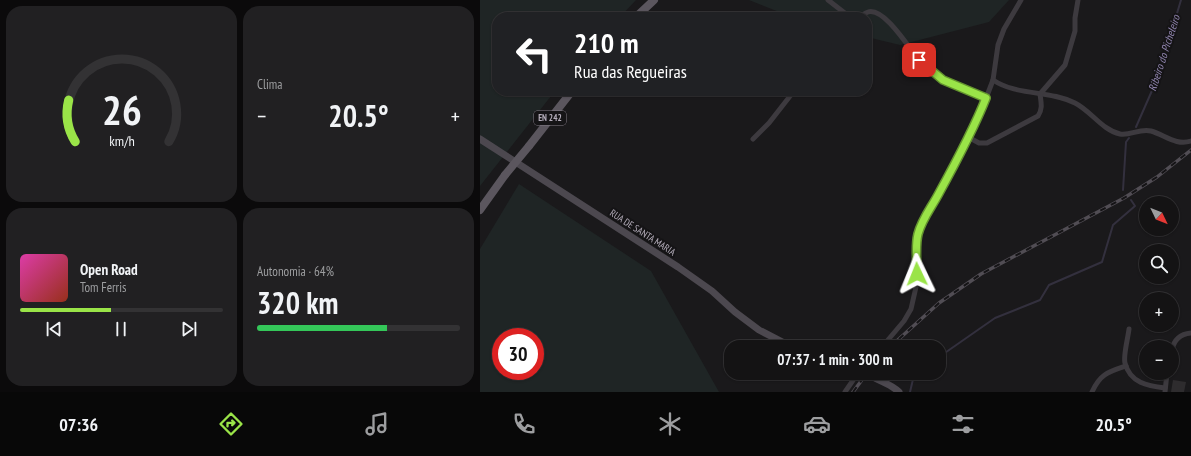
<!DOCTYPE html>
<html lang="pt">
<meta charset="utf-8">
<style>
body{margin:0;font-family:"PT Sans Narrow",sans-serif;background:#212022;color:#f1f3f6;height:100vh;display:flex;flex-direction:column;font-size:15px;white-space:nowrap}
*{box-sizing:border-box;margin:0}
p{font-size:13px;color:#9d9ea0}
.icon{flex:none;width:22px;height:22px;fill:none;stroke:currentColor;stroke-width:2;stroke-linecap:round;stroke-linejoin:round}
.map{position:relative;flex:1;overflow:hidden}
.sheet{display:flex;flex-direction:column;gap:6px;padding:6px;background:#0b0a0b;width:480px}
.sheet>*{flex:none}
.top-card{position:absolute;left:12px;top:12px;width:380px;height:84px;border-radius:16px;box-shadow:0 1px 3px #0004,0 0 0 1px #333234;background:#202124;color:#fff;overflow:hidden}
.needle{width:26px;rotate:133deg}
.buttons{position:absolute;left:659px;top:196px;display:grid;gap:8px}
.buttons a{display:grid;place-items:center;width:40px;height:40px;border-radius:50%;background:#141314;box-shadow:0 1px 3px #0004,0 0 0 1px #333234;font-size:20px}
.speed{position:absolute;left:12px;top:328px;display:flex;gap:8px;font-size:20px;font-weight:700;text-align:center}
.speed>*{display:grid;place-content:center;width:52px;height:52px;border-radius:50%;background:#141314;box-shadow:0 1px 3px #0004,0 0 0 1px #333234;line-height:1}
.speed .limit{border:6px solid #d22;background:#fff;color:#111}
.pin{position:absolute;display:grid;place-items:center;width:34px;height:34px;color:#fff;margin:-17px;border-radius:8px;box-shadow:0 2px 6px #0006}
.me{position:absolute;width:44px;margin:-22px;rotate:358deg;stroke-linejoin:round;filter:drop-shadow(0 0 3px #0008)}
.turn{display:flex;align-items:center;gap:14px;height:84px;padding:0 16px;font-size:18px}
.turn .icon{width:52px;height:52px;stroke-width:2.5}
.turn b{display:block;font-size:28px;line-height:34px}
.big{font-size:30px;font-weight:600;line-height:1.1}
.sheet .widget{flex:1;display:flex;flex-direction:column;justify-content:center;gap:6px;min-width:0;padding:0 14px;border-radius:16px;background:#212022}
.sheet .dial{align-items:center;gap:0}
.dial svg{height:104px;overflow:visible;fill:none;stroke:#333234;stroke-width:7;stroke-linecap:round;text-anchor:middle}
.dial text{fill:#f1f3f6;stroke:none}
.song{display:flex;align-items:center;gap:12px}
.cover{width:48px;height:48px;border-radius:6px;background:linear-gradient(135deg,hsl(320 70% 55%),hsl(10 70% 35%))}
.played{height:4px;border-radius:2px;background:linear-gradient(90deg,#9ae448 45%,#333234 45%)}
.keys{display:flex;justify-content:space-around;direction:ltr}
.heat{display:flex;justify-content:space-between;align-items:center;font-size:22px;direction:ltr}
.charge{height:6px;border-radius:3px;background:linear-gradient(90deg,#34c759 64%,#333234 0)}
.sheet .tiles{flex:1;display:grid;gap:6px;grid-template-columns:repeat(2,1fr)}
.trip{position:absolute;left:244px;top:340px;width:222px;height:40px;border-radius:16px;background:#141314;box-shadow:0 1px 3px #0004,0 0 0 1px #333234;font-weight:600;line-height:40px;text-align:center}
.tabs{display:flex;height:64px;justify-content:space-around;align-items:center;background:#080808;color:#9d9ea0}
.tabs .icon{width:28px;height:28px}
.tabs .selected{color:#9ae448}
.tabs b{font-size:18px;color:#f1f3f6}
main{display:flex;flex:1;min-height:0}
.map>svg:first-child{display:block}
.green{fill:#1f2525;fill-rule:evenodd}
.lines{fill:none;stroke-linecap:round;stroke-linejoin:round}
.stream{stroke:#33303e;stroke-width:2}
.building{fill:#2e2c2e}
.street{stroke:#3d3a3f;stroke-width:5}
.secondary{stroke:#4c484f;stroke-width:7}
.primary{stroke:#5b565e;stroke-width:8}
.rail-casing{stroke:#514d54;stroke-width:3.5}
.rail{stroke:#151416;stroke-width:2;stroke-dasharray:6;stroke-linecap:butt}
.primary-bridge{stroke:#5b565e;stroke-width:8}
.route-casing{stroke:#64942f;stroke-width:10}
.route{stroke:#9ae448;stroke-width:7}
.labels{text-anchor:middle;stroke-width:4;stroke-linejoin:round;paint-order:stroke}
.shield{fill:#151416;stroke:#847e88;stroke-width:1}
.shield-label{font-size:9px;font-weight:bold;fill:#b3acb9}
.street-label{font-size:10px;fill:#b3acb9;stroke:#151416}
.water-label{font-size:11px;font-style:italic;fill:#9286b1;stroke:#151416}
</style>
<main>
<section class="sheet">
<div class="tiles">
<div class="widget dial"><svg viewBox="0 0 100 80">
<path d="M14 69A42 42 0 1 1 86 69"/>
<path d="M14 69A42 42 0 0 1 9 37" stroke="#9ae448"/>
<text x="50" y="56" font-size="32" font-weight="700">26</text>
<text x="50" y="72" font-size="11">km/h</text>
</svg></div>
<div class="widget"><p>Clima</p>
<div class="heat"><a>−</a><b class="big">20.5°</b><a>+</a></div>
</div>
<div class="widget">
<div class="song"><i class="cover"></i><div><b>Open Road</b><p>Tom Ferris</p></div></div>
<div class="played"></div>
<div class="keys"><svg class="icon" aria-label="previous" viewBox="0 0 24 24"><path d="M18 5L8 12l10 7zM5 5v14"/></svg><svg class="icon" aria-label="pause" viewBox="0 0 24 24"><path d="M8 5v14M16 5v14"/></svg><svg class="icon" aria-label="next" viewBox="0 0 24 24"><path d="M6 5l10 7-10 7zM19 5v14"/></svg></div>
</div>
<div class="widget"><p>Autonomia · 64%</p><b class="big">320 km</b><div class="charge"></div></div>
</div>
</section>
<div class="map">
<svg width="711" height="392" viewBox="0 0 711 392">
<rect width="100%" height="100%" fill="#1a191b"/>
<g class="green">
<polygon points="0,0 156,0 140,17 17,17 17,91 75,91 0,186"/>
<polygon points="269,0 529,0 509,22 420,45 387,37 387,17 312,17"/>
<path d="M39,184L171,271L239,392H0V249ZM21,337H55V371H21Z"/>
</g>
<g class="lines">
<g class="stream">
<polyline points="656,127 678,77 701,0"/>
<polyline points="643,190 646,142 649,138"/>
<polyline points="459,357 515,318 560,300 569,285 622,262 633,225 655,206 651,200"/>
<polyline points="430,392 434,375 437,373"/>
</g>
</g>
<polygon class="building" points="693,380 706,382 704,392 691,392"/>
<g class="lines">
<g class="street">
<polyline points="348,0 366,14 373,17"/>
<path d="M381,17C382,15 385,13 388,12C404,7 429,48 438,59C442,65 450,70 456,75C470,86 489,91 506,98"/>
<path d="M513,80C537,96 569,90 595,103C611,111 622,130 640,134C650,136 660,128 671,131C685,135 696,146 711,141"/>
<path d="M488,137L499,143H507L558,116C563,109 561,102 560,94L585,65L595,31V18L598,0"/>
<polyline points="273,139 289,123 314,91"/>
<path d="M649,329C648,338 643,356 645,363C650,383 668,386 685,388"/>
<polyline points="402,347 424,321 431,309 436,287 437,274 436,244 438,232 443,221 458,196 500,114 513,80 518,45 524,29 541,0"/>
<path d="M692,350C694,339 701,334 711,333"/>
<polyline points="365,392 378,373"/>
<path d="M612,392C620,374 628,372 646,366"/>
<polyline points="685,392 687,373"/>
</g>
<g class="secondary">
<polyline points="0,139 198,267 232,291 255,312 279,330 312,347"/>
<path d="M387,373C397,381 410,383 419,392"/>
</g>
<g class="primary">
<polyline points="156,17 174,0"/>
<polyline points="49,146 92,91"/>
<polyline points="0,210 25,175"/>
</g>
<defs>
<g id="rail">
<polyline points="410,347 459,303 501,274 644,198 677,177 711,150"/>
<polyline points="373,392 387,373"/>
</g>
</defs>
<use href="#rail" class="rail-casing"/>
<use href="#rail" class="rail"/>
<polyline class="primary-bridge" points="25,175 49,146"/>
</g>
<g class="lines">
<defs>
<path id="route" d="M437,274C437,260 435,246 438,234C442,219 451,208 458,195C475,164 493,131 506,98L463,80L439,60"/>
</defs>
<use href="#route" class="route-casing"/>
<use href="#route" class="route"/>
</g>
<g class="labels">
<rect class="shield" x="54" y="111" width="32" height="14" rx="3"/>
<g class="shield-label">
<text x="70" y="121">EN 242</text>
</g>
<g class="street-label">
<text transform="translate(163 232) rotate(33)" y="4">RUA DE SANTA MARIA</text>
</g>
<g class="water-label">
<text transform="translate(684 53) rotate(-72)" y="4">Ribeiro do Picheleiro</text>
</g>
</g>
</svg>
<div class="buttons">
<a><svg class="needle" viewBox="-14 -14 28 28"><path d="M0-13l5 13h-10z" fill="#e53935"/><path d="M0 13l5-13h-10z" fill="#9d9ea0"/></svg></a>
<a><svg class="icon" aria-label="search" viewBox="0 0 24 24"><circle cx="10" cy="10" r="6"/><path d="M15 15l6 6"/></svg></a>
<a>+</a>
<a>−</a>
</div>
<div class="speed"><div class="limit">30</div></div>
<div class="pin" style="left:439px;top:60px;background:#d93025"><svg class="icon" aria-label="arrive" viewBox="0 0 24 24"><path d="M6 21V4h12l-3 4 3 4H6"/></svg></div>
<svg class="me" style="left:437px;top:274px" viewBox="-20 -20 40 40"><path d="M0-17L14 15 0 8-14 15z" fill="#9ae448" stroke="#fff" stroke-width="4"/></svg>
<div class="trip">07:37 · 1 min · 300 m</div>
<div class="top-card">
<div class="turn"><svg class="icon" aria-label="left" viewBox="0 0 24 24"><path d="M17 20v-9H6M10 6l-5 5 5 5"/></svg><div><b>210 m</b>Rua das Regueiras</div></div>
</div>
</div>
</main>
<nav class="tabs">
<b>07:36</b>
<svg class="icon selected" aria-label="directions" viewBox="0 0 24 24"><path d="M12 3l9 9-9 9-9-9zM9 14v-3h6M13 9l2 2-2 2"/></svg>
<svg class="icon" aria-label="music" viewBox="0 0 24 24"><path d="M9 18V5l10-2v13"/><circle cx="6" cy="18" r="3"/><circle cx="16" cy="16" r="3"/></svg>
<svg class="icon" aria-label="phone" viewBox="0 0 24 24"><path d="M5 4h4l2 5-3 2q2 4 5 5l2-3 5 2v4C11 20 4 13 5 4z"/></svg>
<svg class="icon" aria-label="climate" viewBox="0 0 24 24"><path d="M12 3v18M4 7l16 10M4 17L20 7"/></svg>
<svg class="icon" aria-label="car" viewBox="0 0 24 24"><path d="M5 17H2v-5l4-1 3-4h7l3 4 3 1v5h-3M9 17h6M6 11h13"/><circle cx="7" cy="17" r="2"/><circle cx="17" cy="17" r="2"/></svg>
<svg class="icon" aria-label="filters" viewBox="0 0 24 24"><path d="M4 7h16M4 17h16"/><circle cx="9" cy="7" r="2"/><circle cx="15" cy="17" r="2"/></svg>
<b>20.5°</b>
</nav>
